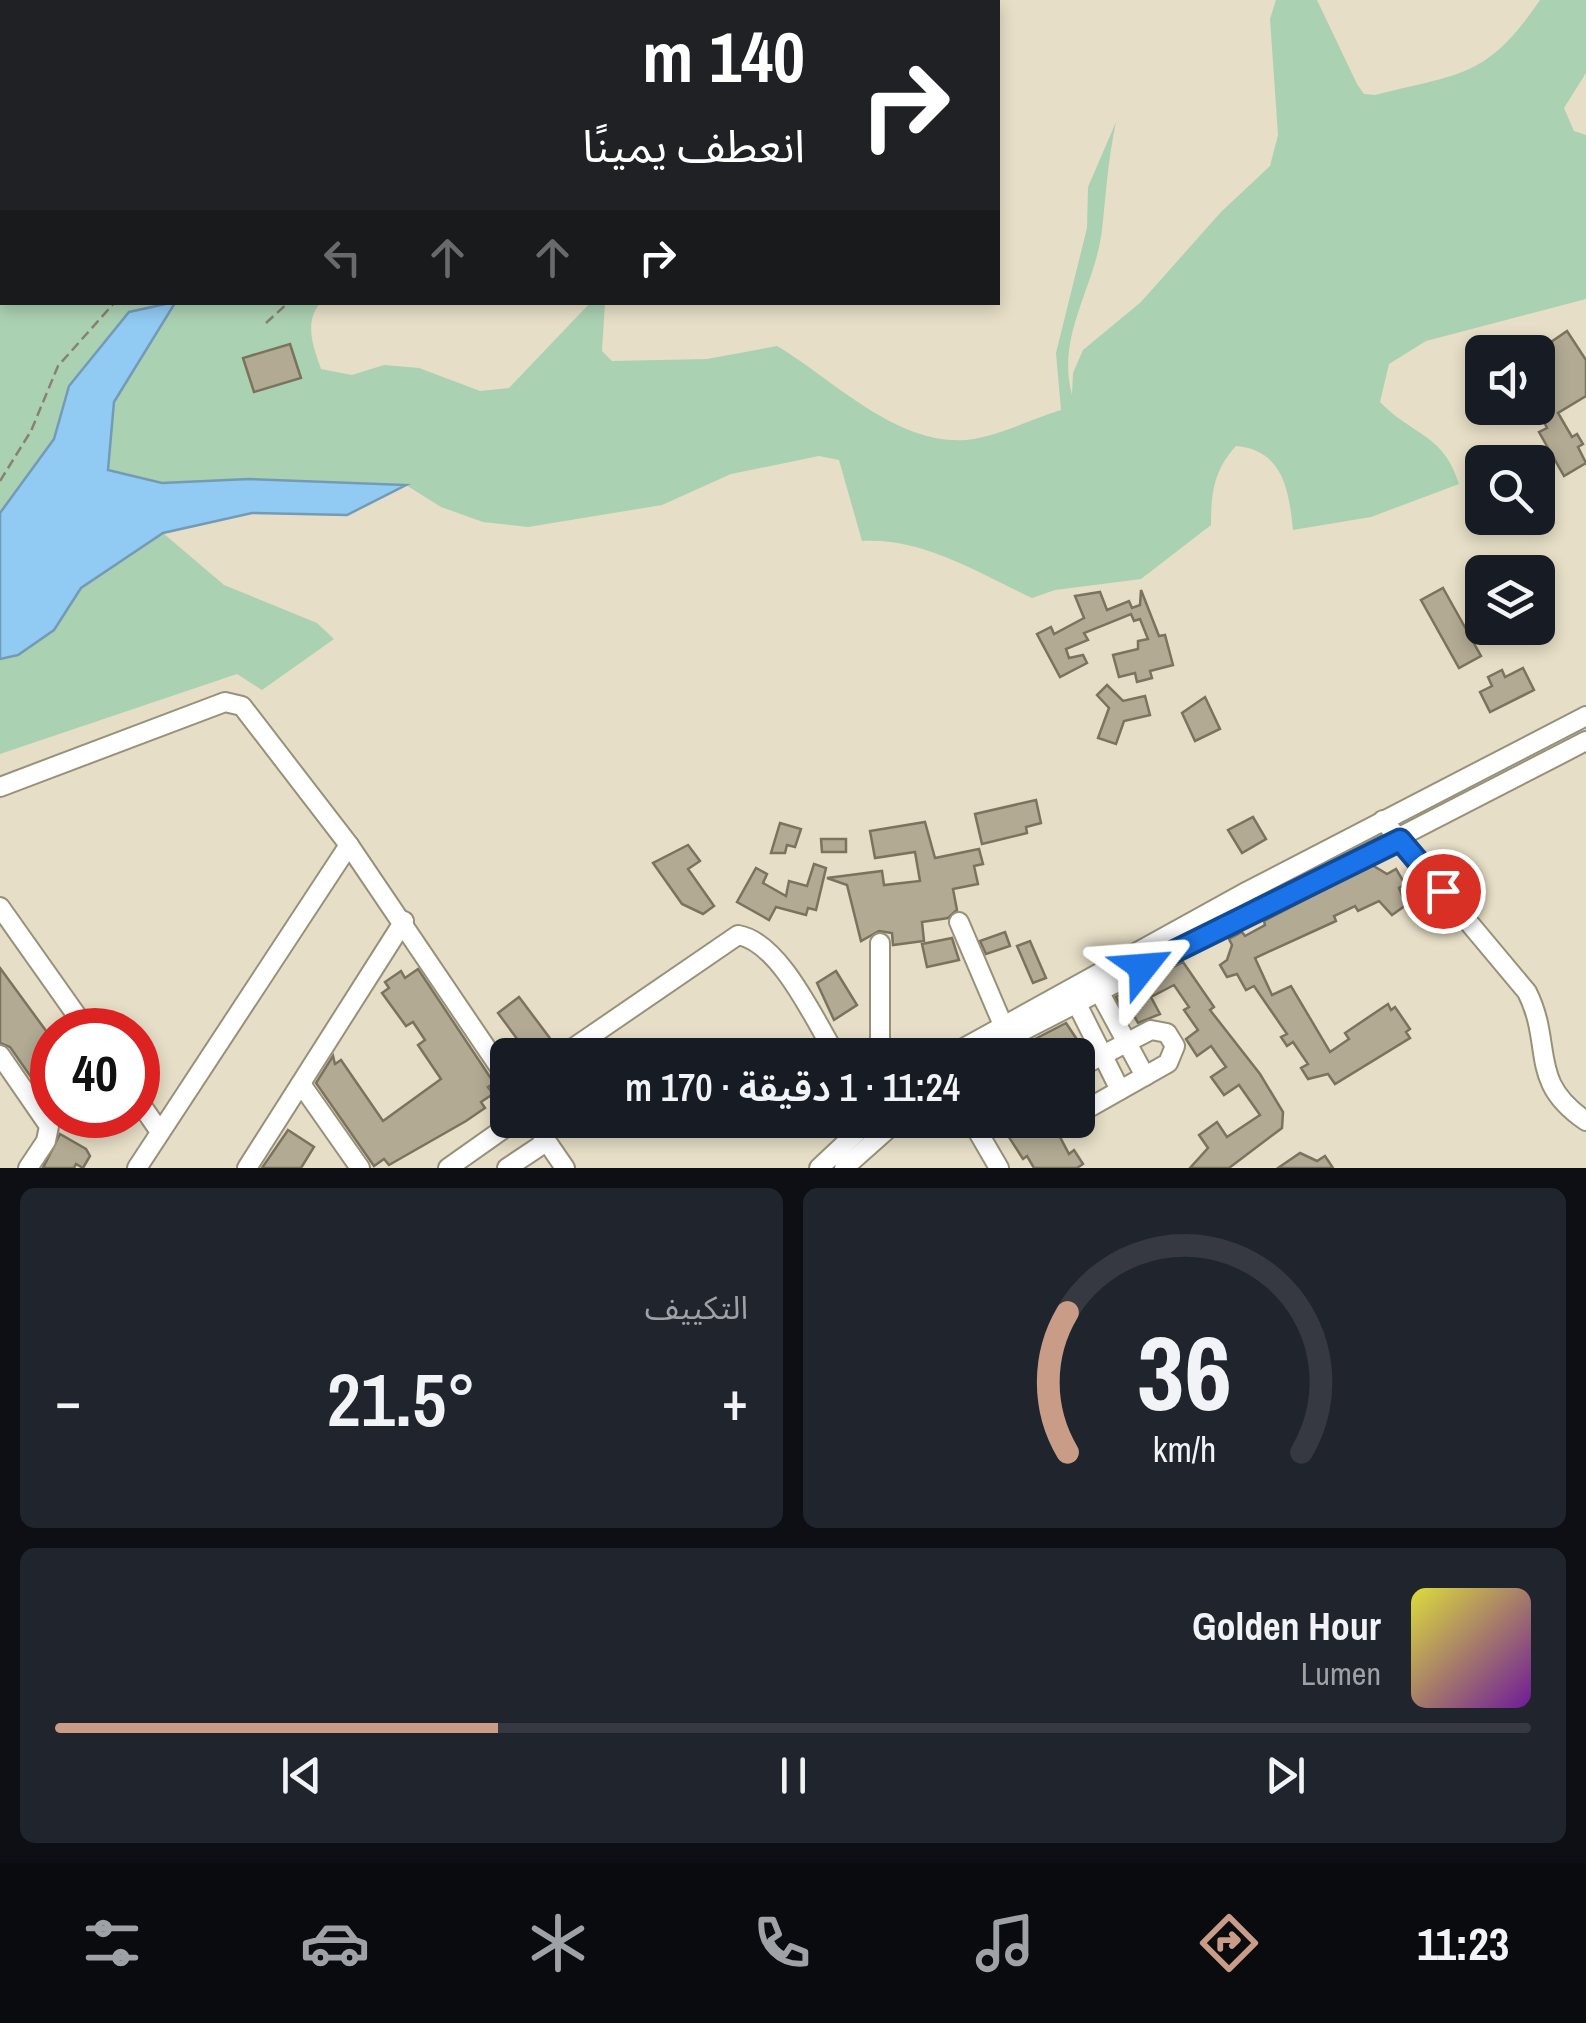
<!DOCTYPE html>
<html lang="ar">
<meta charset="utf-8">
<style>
body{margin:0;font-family:"Archivo Narrow","Noto Sans Arabic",sans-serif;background:#20242c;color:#f1f3f6;direction:rtl;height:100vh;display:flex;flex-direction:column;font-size:38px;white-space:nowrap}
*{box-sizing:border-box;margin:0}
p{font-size:32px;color:#9ea1a6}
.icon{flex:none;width:55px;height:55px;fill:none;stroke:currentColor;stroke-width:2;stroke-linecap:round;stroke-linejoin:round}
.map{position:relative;height:1168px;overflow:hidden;direction:ltr}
.details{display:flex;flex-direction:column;gap:20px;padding:20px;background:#0d0f14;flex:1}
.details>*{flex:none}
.banner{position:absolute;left:0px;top:0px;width:1000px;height:305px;box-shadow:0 5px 15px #0003;direction:rtl;background:#202124;color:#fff;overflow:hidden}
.fabs{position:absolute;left:1465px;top:335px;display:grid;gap:20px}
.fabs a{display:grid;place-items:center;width:90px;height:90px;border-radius:15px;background:#171b24;box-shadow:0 5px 15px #0003;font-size:50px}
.speed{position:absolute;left:30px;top:1008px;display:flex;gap:20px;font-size:50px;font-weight:700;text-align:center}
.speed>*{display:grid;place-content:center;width:130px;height:130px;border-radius:50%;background:#171b24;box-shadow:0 5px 15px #0003;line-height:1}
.speed .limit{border:15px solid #d22;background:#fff;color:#111}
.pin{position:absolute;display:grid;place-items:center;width:85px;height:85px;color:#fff;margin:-42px;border:5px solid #fff;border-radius:50%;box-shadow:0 2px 10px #0007}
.me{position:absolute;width:110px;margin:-55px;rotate:62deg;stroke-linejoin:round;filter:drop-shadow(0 0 8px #0008)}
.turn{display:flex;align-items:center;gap:35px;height:210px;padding:0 30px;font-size:45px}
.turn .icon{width:130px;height:130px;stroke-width:2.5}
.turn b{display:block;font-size:70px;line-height:85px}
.lanes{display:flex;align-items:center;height:95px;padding:0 30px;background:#0003;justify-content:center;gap:50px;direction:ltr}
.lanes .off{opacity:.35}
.big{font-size:75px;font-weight:600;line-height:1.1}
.details .widget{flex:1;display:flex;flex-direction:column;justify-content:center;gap:15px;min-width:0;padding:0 35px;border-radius:15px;background:#20242c}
.details .dial{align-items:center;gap:0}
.dial svg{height:260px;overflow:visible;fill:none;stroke:#363941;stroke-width:7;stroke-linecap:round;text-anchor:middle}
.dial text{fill:#f1f3f6;stroke:none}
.song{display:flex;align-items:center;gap:30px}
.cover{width:120px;height:120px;border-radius:15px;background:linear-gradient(135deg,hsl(60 70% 55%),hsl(280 70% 35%))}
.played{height:10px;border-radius:5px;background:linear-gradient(90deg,#c89c87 30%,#363941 30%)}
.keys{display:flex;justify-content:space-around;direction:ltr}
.heat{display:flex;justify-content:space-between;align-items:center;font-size:55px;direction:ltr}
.details .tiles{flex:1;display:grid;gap:20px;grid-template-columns:1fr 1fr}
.widget:last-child{grid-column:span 2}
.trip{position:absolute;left:490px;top:1038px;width:605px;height:100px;border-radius:15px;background:#171b24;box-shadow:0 5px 15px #0003;font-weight:600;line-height:100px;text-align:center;direction:rtl}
.tab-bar{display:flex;height:160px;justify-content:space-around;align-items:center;background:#090b0e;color:#9ea1a6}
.tab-bar .icon{width:70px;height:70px}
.tab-bar .current{color:#c89c87}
.tab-bar b{font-size:45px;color:#f1f3f6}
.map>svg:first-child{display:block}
.green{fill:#abd1b3}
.water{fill:#91caf3;stroke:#749bb5;stroke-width:2.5}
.building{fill:#b2aa93;stroke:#7b735e;stroke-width:2.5}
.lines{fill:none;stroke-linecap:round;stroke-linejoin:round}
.minor-casing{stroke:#98917a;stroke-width:22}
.path{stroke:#888272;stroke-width:2.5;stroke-dasharray:10 5;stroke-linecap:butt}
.minor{stroke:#fff;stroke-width:18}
.route-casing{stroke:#114b97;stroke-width:25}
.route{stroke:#1a73e8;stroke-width:18}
</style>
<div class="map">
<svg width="1586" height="1168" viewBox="0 0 1586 1168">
<rect width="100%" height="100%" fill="#e6dec6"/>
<g class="green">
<polygon points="0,0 585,0 2,2 2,302 170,303 129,312 70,386 54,439 0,513"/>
<path d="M1276,0H1317L1357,84L1364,94L1375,95C1462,73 1487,78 1540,0H1586V73L1564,108L1574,131L1586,135V299L1426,341L1389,364L1380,402C1413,436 1444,434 1459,484L1371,517L1293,530C1289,490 1283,450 1236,446C1214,470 1211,493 1211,525L1141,579L1055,590L1032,598C979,573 922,537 862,541L839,460L819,456L731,474L662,505L528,527L483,522L441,507L406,485L249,479L162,483L108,470L114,402L175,302L320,303C304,323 313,346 321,369L352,375L384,365L419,368L480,391L509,388L590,303H605L602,351L612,361L707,359L777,346C833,379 895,445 966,440C997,437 1031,419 1061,410L1056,353L1087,228L1088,187L1116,122C1108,159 1106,193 1102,230C1095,288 1056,335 1072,395L1073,373L1083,350L1141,302L1221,212L1270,166L1278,135L1270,19Z"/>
<path d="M163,533L224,585L317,623L334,639L262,690L237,674L0,754V659C46,649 52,621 79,590C99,567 137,550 163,533Z"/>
</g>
<polygon class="water" points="170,303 175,303 114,402 108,470 162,483 249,479 406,485 347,515 252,513 163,533 81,588 54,630 18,655 0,659 0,513 54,439 69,386 129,312"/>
<g class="building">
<polygon points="1567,331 1586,360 1586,396 1558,413 1572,437 1577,434 1583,444 1578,447 1586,463 1564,476 1539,432 1547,428 1538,410 1538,392 1549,386 1538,368 1538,351"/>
<polygon points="290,344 301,378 254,392 243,358"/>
<polygon points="1443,588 1481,656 1459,668 1421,600"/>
<polygon points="1141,590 1159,636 1165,635 1173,665 1150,671 1152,678 1137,682 1135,673 1119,677 1113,655 1138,649 1138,641 1148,639 1140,619 1134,621 1131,614 1084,633 1088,640 1066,649 1069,658 1083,655 1087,663 1060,677 1037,634 1051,627 1054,634 1084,618 1075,596 1100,592 1107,610 1129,601 1132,608 1140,605"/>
<polygon points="1523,668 1534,690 1490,712 1480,692 1492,686 1488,677 1502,670 1505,677"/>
<polygon points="1107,685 1123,701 1145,696 1150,715 1124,721 1116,744 1098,738 1109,708 1097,695"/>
<polygon points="1205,697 1220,729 1195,741 1182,713"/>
<polygon points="1036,800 1041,823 1026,827 1027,833 982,844 975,814"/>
<polygon points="1253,817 1266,839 1242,853 1228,830"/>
<polygon points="925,822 935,858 979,849 983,864 974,866 978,884 953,889 957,910 948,918 922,922 924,941 893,945 892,933 879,931 861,941 847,885 827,878 882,871 884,885 920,881 915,852 875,858 870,831"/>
<polygon points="780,823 801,829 795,847 787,845 785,853 771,853"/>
<polygon points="821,839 846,839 846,852 822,852"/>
<polygon points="688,845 700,861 688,869 714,906 703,914 682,904 653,863"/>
<polygon points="814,864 826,868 816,910 808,908 806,915 776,907 769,920 737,902 756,868 767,874 763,883 786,896 789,881 807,886"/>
<polygon points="1372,865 1387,874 1396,869 1405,884 1399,888 1406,905 1392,915 1379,901 1358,911 1355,906 1334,916 1336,921 1255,958 1272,995 1291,986 1330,1052 1349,1039 1345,1033 1388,1004 1391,1010 1395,1007 1410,1029 1406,1032 1410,1038 1335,1084 1328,1074 1308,1079 1301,1068 1308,1064 1293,1042 1287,1046 1281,1037 1287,1034 1254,986 1246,990 1237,974 1227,977 1220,965 1227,960 1232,945 1229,939 1242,932 1245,936 1265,925 1264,921"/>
<polygon points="1005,932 1010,946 986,954 980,941"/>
<polygon points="952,938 959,960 927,967 922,944"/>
<polygon points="1030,941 1046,978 1033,983 1017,946"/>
<polygon points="1183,962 1214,1007 1210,1010 1260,1074 1283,1112 1282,1128 1229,1168 1190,1168 1208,1148 1199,1135 1217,1122 1227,1137 1260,1115 1239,1085 1224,1095 1211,1077 1226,1067 1211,1046 1197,1056 1186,1039 1198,1030 1184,1010 1189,1007 1174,985 1151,997 1160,1014 1138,1023 1131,1010 1125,1013 1116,997"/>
<polygon points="0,968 52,1039 52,1099 43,1084 38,1087 10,1047 0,1043"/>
<polygon points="418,969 494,1083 488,1087 493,1094 481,1102 485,1108 466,1121 389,1165 384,1159 374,1166 316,1083 333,1056 335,1064 341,1060 383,1121 441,1079 418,1045 425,1040 413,1022 406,1026 382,993 389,988 385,982 401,971 405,978"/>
<polygon points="836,971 857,1005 834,1020 817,983"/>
<polygon points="519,997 555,1045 547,1055 529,1055 498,1013"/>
<polygon points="1066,1023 1076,1038 1064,1046 1070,1055 1010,1052"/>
<polygon points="998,1120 1028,1120 1031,1125 1051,1120 1069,1154 1074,1150 1083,1164 1077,1168 1034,1168 1027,1156 1023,1159"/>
<polygon points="288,1130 314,1147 301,1168 262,1168"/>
<polygon points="60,1134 86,1149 90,1156 83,1168 76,1164 74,1168 43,1168"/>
<polygon points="1300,1153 1317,1161 1325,1156 1333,1168 1278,1168"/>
</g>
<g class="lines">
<defs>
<g id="minor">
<polyline points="0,787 225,702 242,706 349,845 137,1168"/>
<path d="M1383,820L1527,992C1554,1046 1527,1081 1586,1121"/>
<polyline points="349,845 508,1080"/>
<polyline points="0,907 87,1030"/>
<polyline points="959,922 1003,1025"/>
<polyline points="1094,982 1145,1076"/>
<polyline points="1071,992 1120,1090"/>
<polyline points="0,1055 49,1126 46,1141 28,1168"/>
<path d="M563,1055L738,935C780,942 815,1021 836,1055"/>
<polyline points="880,1055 880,943"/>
<polyline points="951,1055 1248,891 1586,716"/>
<polyline points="976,1055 1586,741"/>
<polyline points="1078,1068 1151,1030 1167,1033 1175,1046 1168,1063 1078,1114"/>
<polyline points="301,1084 360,1168"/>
<polyline points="138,1100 160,1132"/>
<polyline points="532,1120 565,1168"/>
<polyline points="971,1120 999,1168"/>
<polyline points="247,1168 404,921"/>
<polyline points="448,1168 516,1120"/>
<polyline points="507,1168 546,1142"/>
<polyline points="819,1168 870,1120"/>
<polyline points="844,1168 898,1120"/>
</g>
</defs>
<use href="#minor" class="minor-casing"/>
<g class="path">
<polyline points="438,2 439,0"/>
<polyline points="266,323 289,302"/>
<polyline points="0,481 31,431 58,366 115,302"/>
</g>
<use href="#minor" class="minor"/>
</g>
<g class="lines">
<defs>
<polyline id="route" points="1143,967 1400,840 1443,891"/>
</defs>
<use href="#route" class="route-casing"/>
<use href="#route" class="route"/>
</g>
</svg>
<div class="fabs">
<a><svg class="icon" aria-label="sound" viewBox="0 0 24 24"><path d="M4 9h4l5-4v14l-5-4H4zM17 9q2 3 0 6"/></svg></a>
<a><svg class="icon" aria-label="search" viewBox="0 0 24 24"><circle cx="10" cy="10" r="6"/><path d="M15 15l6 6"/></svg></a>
<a><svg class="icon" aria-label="layers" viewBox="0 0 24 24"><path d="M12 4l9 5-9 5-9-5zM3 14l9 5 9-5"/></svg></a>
</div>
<div class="speed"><div class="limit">40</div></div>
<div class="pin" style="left:1443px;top:891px;background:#d93025"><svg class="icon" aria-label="arrive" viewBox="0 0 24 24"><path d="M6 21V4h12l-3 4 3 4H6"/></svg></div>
<svg class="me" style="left:1143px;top:967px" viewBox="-20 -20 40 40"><path d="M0-17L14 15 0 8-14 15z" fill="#1a73e8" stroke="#fff" stroke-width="4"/></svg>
<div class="trip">11:24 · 1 دقيقة · 170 m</div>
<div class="banner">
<div class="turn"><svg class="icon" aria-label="right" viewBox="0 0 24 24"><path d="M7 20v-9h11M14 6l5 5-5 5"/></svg><div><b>140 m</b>انعطف يمينًا</div></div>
<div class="lanes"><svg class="icon off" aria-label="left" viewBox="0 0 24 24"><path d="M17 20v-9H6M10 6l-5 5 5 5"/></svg><svg class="icon off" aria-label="ahead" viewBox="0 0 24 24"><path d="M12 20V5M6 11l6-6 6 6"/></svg><svg class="icon off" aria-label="ahead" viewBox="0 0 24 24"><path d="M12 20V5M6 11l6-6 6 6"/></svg><svg class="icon" aria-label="right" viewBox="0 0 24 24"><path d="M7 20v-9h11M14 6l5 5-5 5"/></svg></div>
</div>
</div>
<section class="details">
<div class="tiles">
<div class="widget dial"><svg viewBox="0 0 100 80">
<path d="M14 69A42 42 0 1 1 86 69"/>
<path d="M14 69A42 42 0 0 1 14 26" stroke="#c89c87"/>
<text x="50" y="56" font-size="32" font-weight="700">36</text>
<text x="50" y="72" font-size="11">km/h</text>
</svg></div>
<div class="widget"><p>التكييف</p>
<div class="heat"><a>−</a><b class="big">21.5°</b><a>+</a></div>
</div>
<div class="widget">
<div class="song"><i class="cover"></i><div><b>Golden Hour</b><p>Lumen</p></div></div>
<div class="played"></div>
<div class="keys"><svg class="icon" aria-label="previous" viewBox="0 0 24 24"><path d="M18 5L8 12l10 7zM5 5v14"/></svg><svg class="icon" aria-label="pause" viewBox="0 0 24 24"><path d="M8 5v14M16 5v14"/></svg><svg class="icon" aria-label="next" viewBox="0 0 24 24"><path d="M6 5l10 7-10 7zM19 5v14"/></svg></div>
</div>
</div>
</section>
<nav class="tab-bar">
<b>11:23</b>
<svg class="icon current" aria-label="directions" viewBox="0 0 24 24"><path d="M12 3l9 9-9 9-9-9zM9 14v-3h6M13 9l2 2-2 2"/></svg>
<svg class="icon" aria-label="music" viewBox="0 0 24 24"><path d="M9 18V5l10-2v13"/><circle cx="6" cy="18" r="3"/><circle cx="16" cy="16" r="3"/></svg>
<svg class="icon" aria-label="phone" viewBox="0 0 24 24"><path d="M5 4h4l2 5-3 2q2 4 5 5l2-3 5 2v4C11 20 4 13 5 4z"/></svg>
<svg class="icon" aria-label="climate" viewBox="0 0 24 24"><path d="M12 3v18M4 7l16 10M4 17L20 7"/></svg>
<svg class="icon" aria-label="car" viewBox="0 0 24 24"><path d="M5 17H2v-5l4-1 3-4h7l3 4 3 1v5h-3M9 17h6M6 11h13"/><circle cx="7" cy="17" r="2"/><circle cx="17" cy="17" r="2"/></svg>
<svg class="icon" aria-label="filters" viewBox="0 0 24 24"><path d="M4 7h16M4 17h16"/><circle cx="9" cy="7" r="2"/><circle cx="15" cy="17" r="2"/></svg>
</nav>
